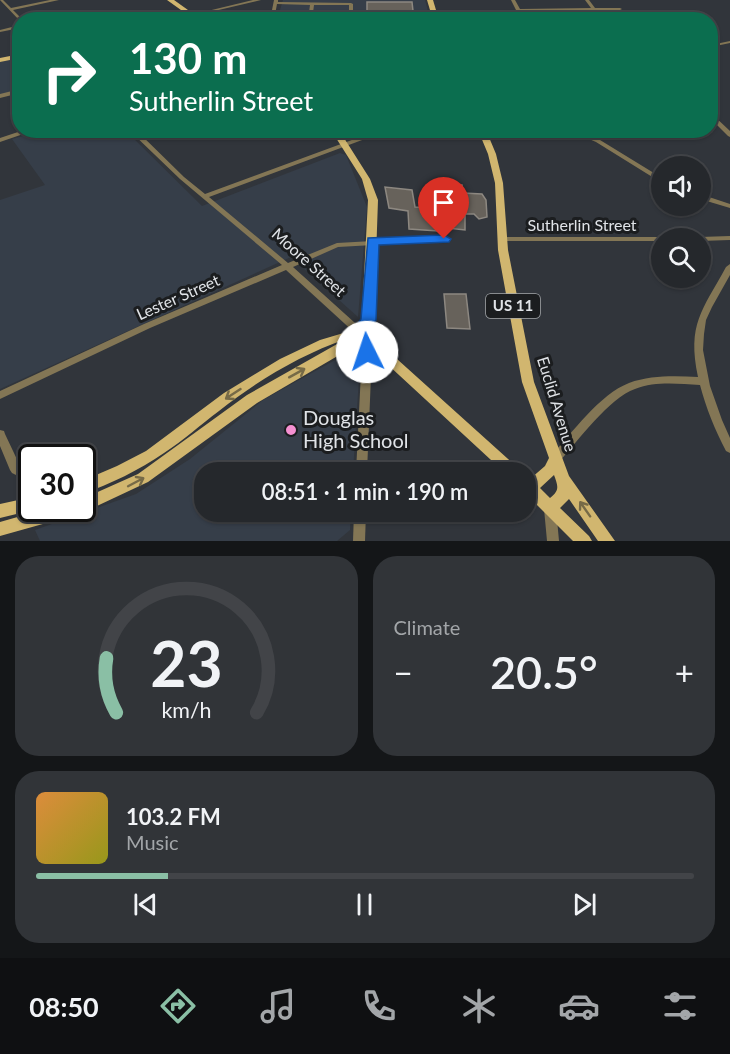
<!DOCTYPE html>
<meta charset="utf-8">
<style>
body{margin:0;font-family:Lato,sans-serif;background:#313438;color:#f1f3f6;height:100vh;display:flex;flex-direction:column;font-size:22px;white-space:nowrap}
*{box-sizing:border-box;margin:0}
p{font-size:20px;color:#a3a6a9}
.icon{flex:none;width:33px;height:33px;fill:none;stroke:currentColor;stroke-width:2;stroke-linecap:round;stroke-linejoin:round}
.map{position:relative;height:541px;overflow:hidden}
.details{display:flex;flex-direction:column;gap:15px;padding:15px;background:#141618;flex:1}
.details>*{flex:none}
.banner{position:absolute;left:12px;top:12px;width:706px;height:126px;border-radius:24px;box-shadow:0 2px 4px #0004,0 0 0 2px #424448;background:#0b6e4f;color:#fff;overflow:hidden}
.tools{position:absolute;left:651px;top:156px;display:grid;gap:12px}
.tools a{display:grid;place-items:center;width:60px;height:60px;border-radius:50%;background:#25282c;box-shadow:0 2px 4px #0004,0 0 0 2px #424448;font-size:30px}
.speed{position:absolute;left:18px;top:444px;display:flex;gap:12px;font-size:30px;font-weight:700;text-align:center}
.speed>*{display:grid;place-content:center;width:78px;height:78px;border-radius:50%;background:#25282c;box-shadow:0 2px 4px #0004,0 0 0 2px #424448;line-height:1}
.speed .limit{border:3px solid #111;border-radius:9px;background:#fff;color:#111}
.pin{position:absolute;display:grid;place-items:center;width:51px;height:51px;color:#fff;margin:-62px -26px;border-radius:50% 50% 50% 0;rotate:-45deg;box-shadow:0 0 6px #0007}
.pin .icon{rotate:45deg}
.me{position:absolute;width:66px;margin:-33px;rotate:356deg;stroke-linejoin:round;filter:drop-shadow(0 0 4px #0008)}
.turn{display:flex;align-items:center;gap:21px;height:126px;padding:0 18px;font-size:27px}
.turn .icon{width:78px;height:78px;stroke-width:2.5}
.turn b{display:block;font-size:42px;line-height:51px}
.big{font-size:45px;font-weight:600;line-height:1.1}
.details .widget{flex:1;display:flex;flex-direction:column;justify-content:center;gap:9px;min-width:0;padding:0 21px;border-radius:24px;background:#313438}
.details .dial{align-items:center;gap:0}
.dial svg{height:156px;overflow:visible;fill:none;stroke:#424448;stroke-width:7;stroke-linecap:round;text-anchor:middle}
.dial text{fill:#f1f3f6;stroke:none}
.song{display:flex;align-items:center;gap:18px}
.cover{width:72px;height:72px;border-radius:9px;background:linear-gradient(135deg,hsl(30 70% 55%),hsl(60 70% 35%))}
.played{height:6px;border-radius:3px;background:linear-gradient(90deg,#8abfa5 20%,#424448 20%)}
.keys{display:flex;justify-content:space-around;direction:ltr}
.heat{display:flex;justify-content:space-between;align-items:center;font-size:33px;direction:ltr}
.details .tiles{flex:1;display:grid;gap:15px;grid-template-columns:1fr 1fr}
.widget:last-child{grid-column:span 2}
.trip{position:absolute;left:194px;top:462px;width:342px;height:60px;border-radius:24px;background:#25282c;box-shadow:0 2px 4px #0004,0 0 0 2px #424448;font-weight:600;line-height:60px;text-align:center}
.tab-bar{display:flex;height:96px;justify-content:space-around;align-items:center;background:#0f1012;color:#a3a6a9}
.tab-bar .icon{width:42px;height:42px}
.tab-bar .selected{color:#8abfa5}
.tab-bar b{font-size:27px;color:#f1f3f6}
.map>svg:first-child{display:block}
.built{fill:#363e49}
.building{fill:#67625b;stroke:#8d8881;stroke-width:1.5}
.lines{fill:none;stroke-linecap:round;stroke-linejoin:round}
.minor{fill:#837655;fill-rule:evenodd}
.major{fill:#d1b66f;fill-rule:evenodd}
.oneway{stroke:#766a47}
.route{fill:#1a73e8;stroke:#114b97;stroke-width:1.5}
.poi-dot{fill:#f590d1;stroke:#1b1d1f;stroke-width:2}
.labels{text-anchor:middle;stroke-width:6;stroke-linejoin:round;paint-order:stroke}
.shield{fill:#1b1d1f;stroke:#a5a8ab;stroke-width:1.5}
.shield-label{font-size:15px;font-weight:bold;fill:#e0e3e7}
.street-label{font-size:16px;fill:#e0e3e7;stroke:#1b1d1f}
.near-poi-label{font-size:20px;fill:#e0e3e7;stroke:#1b1d1f;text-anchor:start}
</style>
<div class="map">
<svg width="730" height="541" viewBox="0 0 730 541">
<rect width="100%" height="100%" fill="#31353b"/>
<g class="built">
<polygon points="283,0 425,0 430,19 344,19 344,12 315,12 313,19 277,20"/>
<polygon points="13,59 19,66 19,90 0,95 0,62"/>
<polygon points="41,131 126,131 202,206 340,153 346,155 367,207 358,317 291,257 0,389 0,200 45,185 12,139"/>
<polygon points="346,354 358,356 360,362 353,472 204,472 204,512 351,512 350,530 337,541 40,541 35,530 136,494 190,459 263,400"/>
</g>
<g class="building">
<polygon points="367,2 412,2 414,20 376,20 371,11 367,11"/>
<polygon points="453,185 462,185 463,193 482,194 486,200 487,217 479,219 474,214 465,214 465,230 438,227 438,231 409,229 408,211 389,208 385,187 412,190 415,207 438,209 438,198 453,198"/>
<polygon points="444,294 466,294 470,329 447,328"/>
</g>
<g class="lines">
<g class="minor">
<polygon points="0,0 3,0 11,8 50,0 59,0 13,10 23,20 20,20 20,21"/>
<polygon points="253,0 261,0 193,16 191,15"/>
<polygon points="274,0 278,0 278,2 351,3 353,4 353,20 349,20 349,5 314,5 312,20 308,20 310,5 277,4 274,20 270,20"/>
<polygon points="511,0 515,0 520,9 591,8 585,0 589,0 595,8 620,8 622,9 620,10 597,11 604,20 599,20 593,11 521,11 526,20 521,20"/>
<polygon points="20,25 20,28 0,32 0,30"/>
<polygon points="730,41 730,43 711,47 711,45"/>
<polygon points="20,89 20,93 0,98 0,94"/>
<polygon points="711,114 713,115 730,131 730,137 728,136 711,119"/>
<polygon points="24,130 35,130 0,142 0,138"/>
<polygon points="129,130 136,130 184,177 205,194 379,130 389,130 209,197 288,263 337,243 444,237 448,239 444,241 338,247 293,267 365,332 372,352 367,472 356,472 362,352 356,334 286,270 150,328 0,399 0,391 144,324 282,265 180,179"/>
<polygon points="568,130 578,130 600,140 662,178 662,183 596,142"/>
<polygon points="700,194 730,204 730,208 700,199"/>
<polygon points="730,236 730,240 700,241 700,238 696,238 700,237"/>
<polygon points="500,237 662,237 666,238 662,238 662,241 500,241 499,239"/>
<path d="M730,264V275L712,307L706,320L704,334L703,350L710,386L722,420L730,438V453L726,451C715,430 706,408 700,385C678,384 656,381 635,389C609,398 578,441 559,462L555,464L551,462L550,459L551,456C572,433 600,394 629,383C651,375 675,376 698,377C687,324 702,311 726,267Z"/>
<polygon points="0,430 4,431 5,434 22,470 20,473 16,475 12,473 10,470 0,446"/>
<polygon points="550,504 554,505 556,509 559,541 547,541 544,509 546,505"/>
<polygon points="354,512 366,512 365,541 353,541"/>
</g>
<g class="major">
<polygon points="167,0 174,0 202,20 194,20 191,17 172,20 188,15"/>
<polygon points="427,0 433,0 439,20 433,20"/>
<polygon points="20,54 20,58 0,62 0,58"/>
<path d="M331,130H339L370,179L378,200L374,315L371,327L367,332L518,468L520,472H504L360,339L353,347L257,403L148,482L82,513L0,536V522L49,508H82V499L138,474L247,395L346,339C300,355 257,381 219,411C200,425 184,440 164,453C139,470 111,484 82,494V481L117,466L146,451L224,393L280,359L320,340L357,329L360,325L362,315L368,200L362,179Z"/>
<path d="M478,130H486L496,154L503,183L508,250L534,382L569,476L615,541H598L569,499L560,508L589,536L592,541H573L525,493V477L530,479L545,466L549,458L522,382L498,250L495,183L488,154ZM554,475C558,486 560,490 550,498L540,488Z"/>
<polygon points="32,497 32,508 37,509 0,518 0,504"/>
</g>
</g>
<defs><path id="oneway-shaft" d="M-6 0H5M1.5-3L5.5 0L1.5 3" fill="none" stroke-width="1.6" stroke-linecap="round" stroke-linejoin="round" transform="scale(1.5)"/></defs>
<g class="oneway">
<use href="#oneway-shaft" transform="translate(297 373) rotate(-29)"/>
<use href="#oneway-shaft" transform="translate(233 394) rotate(147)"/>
<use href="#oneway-shaft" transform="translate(136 482) rotate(-28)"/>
<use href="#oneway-shaft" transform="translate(585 509) rotate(-125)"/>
</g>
<polygon class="route" points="444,235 451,239 449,242 379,245 376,320 368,333 375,352 373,356 362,356 352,332 361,319 368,238"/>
<circle class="poi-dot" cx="291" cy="430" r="6"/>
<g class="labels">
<rect class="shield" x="486" y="294" width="54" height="24" rx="4.5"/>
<g class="shield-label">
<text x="513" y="311">US 11</text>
</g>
<g class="street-label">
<text x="582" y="231">Sutherlin Street</text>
<text transform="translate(309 262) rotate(42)" y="6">Moore Street</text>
<text transform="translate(178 297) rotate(-24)" y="6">Lester Street</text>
<text transform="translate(557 404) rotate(73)" y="6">Euclid Avenue</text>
</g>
<g class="near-poi-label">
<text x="303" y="425">Douglas<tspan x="303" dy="23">High School</tspan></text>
</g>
</g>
</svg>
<div class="tools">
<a><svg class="icon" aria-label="sound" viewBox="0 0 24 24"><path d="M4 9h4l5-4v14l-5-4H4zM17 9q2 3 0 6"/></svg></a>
<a><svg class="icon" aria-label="search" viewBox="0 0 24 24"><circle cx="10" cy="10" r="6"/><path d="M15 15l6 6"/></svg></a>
</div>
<div class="speed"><div class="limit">30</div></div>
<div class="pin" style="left:444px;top:239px;background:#d93025"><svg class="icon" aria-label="arrive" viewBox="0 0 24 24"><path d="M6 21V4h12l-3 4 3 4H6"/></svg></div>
<svg class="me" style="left:367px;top:352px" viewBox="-20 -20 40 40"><circle r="19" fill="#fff"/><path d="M0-13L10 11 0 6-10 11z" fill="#1a73e8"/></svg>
<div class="trip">08:51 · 1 min · 190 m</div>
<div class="banner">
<div class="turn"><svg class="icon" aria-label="right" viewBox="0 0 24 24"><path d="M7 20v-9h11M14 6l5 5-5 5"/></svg><div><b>130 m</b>Sutherlin Street</div></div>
</div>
</div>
<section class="details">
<div class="tiles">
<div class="widget dial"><svg viewBox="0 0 100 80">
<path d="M14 69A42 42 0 1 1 86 69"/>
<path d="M14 69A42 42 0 0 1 9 41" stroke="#8abfa5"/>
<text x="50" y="56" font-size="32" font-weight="700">23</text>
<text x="50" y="72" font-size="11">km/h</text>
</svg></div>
<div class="widget"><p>Climate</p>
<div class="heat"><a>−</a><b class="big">20.5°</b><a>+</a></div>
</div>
<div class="widget">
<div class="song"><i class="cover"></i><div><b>103.2 FM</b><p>Music</p></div></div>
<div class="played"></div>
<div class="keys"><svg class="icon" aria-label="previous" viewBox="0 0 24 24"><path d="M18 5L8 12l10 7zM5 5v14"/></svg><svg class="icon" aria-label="pause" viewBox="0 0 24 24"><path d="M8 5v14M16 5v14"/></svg><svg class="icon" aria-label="next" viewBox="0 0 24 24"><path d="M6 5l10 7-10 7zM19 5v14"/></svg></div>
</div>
</div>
</section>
<nav class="tab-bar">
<b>08:50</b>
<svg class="icon selected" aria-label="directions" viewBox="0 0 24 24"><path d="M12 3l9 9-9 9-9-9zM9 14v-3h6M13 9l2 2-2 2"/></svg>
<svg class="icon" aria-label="music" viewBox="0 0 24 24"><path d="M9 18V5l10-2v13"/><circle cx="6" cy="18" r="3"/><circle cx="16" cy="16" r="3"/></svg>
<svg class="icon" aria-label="phone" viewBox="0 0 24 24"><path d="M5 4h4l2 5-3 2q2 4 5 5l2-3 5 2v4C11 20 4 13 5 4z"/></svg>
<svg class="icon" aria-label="climate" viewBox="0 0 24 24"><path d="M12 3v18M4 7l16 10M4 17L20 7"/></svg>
<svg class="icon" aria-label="car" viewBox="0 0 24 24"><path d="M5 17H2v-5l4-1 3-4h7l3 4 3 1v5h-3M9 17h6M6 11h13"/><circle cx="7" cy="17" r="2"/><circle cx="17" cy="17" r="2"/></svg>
<svg class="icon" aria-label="filters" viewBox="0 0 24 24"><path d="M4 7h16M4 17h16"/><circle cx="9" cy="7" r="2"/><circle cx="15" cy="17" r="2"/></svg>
</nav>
